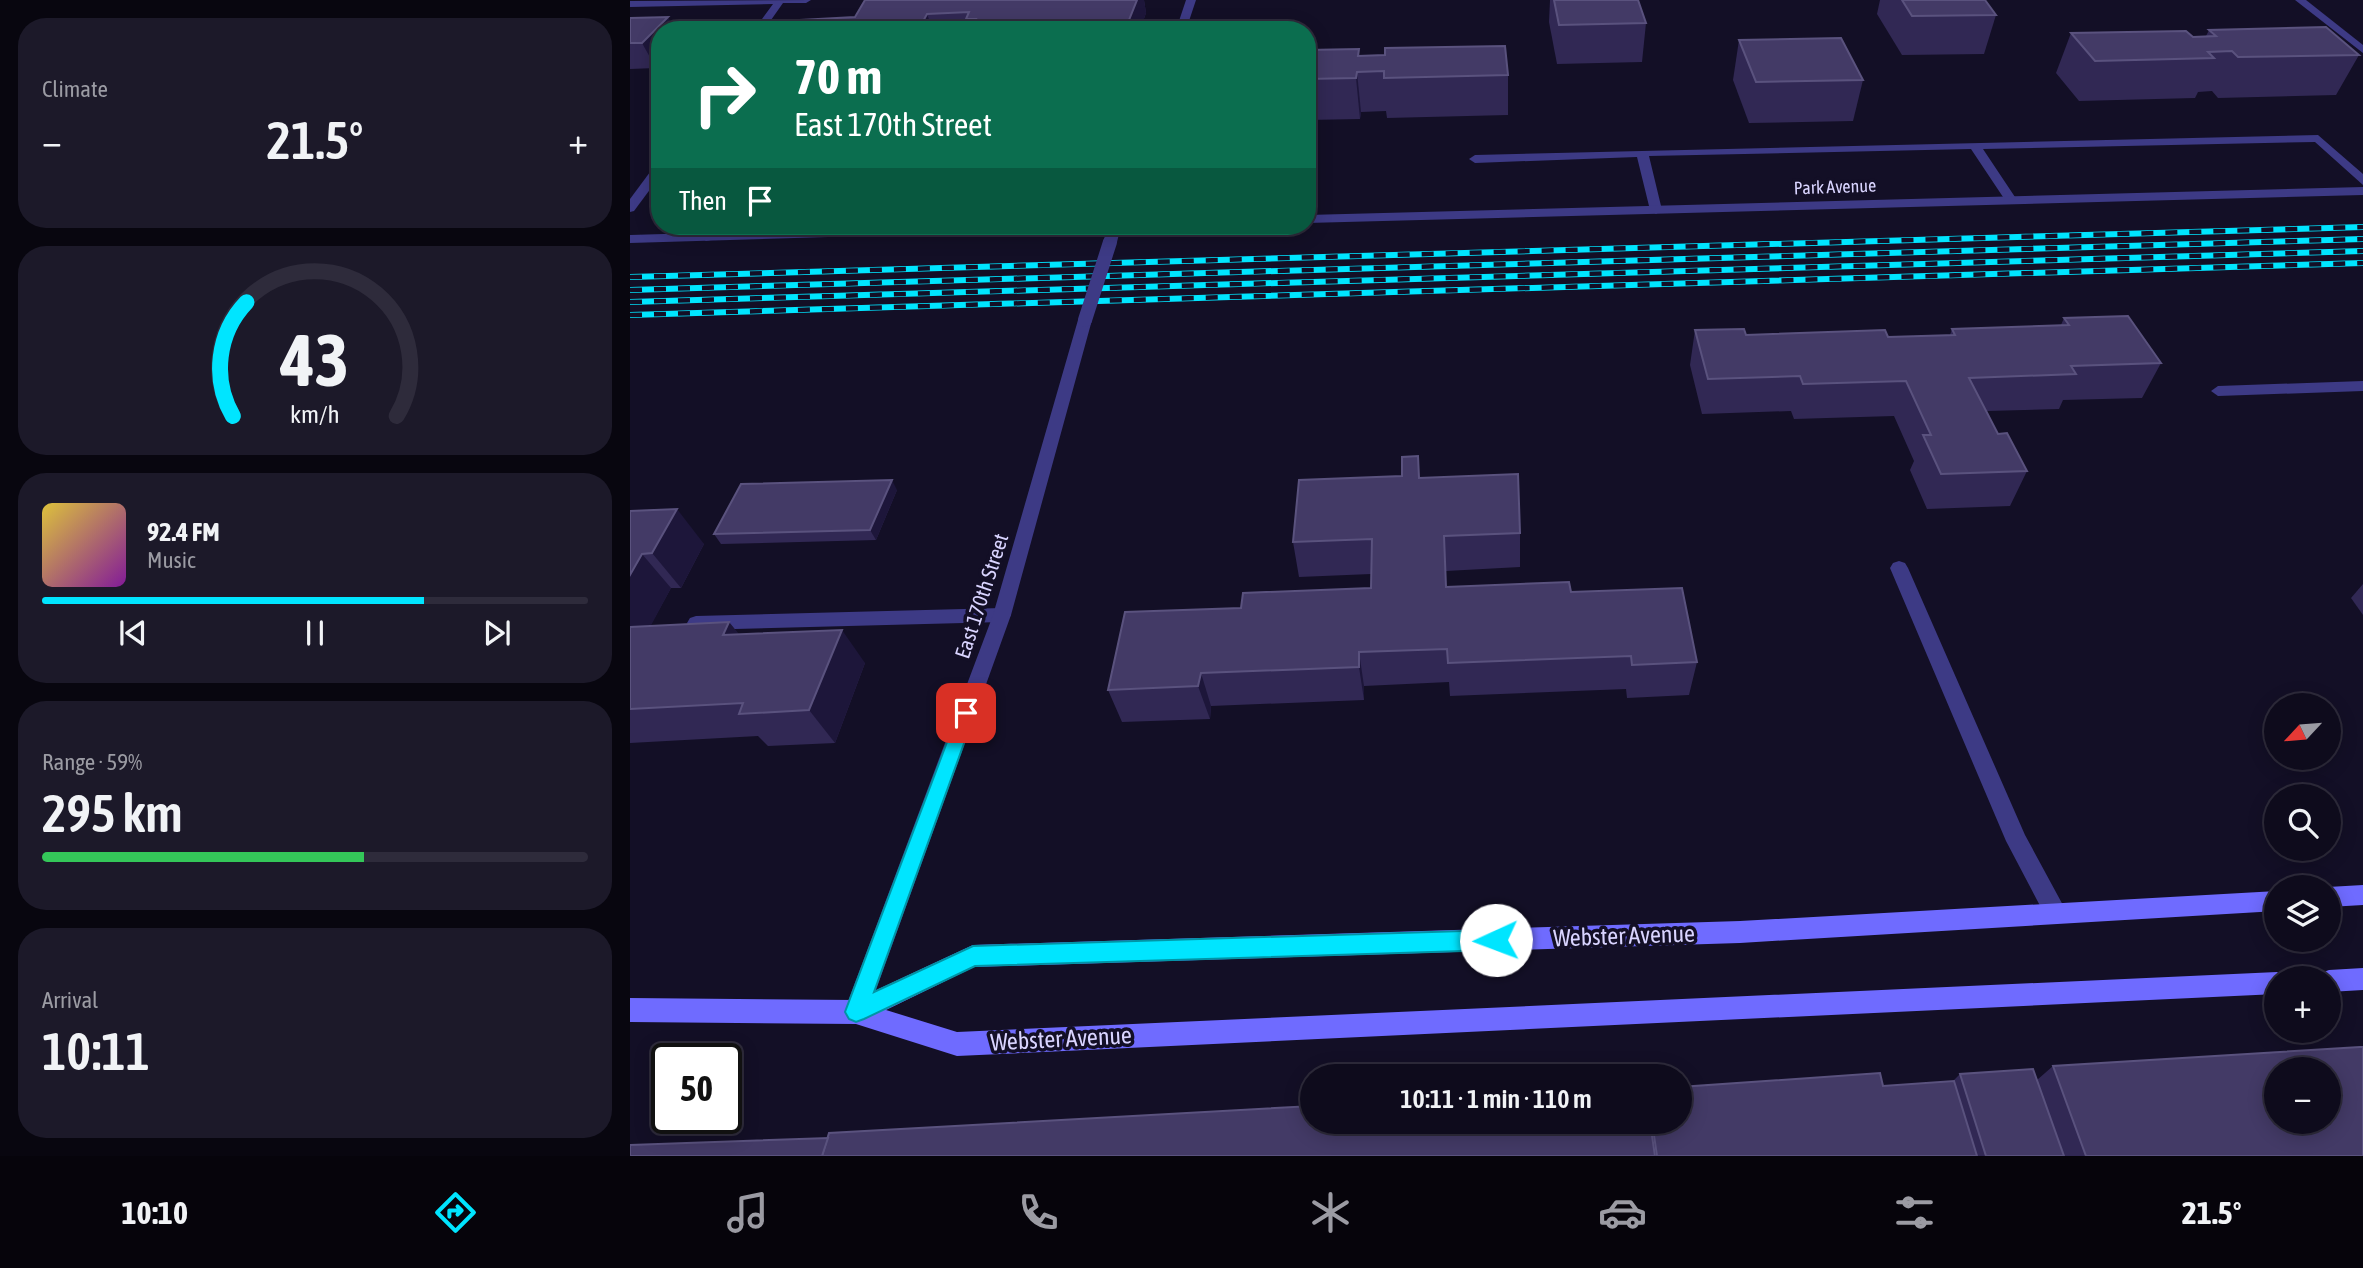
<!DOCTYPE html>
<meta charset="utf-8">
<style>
body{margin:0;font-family:"Asap Condensed",sans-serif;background:#1c1929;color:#f1f3f6;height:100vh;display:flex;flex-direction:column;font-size:26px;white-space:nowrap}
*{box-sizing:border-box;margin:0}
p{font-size:23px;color:#9b9ba3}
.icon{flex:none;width:38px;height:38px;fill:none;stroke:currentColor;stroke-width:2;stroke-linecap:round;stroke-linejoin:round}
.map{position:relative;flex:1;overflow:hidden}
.panel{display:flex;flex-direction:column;gap:18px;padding:18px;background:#08060f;width:630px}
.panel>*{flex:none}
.top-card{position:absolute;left:21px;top:21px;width:665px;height:214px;border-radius:28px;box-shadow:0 4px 18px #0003,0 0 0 2px #2e2b3b;background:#0b6e4f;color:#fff;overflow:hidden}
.needle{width:46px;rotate:244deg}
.fabs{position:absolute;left:1634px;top:693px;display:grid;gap:14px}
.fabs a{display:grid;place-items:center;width:77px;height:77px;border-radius:50%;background:#0e0b1c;box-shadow:0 4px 18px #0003,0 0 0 2px #2e2b3b;font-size:35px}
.speed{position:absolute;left:21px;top:1043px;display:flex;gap:14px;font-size:35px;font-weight:700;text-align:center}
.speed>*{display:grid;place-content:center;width:91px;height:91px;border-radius:50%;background:#0e0b1c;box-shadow:0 4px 18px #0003,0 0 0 2px #2e2b3b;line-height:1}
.speed .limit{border:4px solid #111;border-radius:10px;background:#fff;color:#111}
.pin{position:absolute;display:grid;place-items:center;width:60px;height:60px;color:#fff;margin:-30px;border-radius:14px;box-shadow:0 4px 10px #0006}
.me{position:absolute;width:77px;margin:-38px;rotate:268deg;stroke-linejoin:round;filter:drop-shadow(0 0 5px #0008)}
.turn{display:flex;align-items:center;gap:24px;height:147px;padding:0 28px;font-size:32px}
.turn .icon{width:91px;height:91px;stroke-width:2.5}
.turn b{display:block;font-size:49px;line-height:60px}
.then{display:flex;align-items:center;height:66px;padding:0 28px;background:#0003;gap:14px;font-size:26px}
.big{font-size:52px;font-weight:600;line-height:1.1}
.panel .tile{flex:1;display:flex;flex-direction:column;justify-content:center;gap:10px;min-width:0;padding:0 24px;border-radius:28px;background:#1c1929}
.panel .dial{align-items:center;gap:0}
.dial svg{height:182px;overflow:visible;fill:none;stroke:#2e2b3b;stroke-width:7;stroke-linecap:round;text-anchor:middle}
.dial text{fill:#f1f3f6;stroke:none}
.song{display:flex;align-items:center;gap:21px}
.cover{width:84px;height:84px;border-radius:10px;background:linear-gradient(135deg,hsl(50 70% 55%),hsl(290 70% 35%))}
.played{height:7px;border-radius:4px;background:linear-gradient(90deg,#00e5ff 70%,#2e2b3b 70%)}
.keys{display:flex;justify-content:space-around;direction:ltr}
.heat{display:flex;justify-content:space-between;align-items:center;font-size:38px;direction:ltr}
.charge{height:10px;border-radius:5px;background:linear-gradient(90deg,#34c759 59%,#2e2b3b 0)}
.trip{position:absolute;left:670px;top:1064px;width:392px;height:70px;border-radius:35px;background:#0e0b1c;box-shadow:0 4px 18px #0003,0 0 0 2px #2e2b3b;font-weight:600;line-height:70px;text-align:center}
.tab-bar{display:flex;height:112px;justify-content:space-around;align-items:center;background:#06040b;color:#9b9ba3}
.tab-bar .icon{width:49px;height:49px}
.tab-bar .active{color:#00e5ff}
.tab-bar b{font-size:32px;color:#f1f3f6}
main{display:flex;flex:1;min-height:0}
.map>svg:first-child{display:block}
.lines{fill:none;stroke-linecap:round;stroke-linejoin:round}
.lane{fill:#3d3a85;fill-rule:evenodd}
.street{fill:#3d3a85;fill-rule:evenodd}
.secondary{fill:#6f6bff;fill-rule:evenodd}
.rail-casing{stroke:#00e5ff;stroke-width:6}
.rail{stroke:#130f26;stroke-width:4.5;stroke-dasharray:12;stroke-linecap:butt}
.street-bridge{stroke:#3d3a85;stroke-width:14}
.wall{fill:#312854}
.shaded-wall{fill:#1d163a}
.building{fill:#433a66;stroke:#5a527e;stroke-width:2;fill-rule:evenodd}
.route{fill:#00e5ff;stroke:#0095a6;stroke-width:2}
.labels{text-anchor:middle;stroke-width:7;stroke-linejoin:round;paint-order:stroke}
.far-street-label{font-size:18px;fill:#d9d4ff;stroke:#130f26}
.street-label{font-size:21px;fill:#d9d4ff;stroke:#130f26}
.near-street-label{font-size:24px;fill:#d9d4ff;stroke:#130f26}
</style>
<main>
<section class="panel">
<div class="tile"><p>Climate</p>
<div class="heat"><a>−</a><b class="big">21.5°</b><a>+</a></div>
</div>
<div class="tile dial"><svg viewBox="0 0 100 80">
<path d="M14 69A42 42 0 1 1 86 69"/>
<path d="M14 69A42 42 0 0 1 20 19" stroke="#00e5ff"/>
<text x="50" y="56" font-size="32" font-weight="700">43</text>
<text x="50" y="72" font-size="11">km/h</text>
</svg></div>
<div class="tile">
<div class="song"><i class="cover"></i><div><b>92.4 FM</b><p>Music</p></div></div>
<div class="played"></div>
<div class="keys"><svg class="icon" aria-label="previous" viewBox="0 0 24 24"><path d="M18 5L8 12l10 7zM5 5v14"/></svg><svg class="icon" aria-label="pause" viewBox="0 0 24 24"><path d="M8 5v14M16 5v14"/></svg><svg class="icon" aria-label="next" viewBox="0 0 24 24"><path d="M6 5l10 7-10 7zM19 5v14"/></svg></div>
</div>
<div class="tile"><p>Range · 59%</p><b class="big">295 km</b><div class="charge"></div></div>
<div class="tile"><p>Arrival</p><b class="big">10:11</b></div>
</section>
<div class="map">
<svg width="1733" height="1156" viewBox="0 0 1733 1156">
<rect width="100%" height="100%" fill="#130f26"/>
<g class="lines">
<g class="lane">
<polygon points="1688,135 1733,174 1733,185 1685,142 1353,149 1387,200 1381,204 1377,203 1341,149 1019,156 1032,210 1026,214 1020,210 1007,157 845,163 839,159 845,155"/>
<polygon points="77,226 89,226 81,240 76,241 70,237"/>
<polygon points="1733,381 1733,391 1588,396 1581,391 1588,386"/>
<polygon points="1269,561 1275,563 1278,568 1395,835 1434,907 1437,914 1434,921 1426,924 1418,921 1376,841 1260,568 1263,563"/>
<polygon points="372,608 378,610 381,615 378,620 372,622 66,630 60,628 57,623 60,618 66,616"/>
</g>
<g class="street">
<polygon points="181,0 176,3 153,3 134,30 124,30 143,4 0,7 0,1"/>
<polygon points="556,0 566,0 556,30 546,30"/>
<polygon points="1665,0 1676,0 1733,45 1733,53"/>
<polygon points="30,163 30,176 4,211 0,212 0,199 26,164"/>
<polygon points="1733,187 1733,195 677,223 677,215"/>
<polygon points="309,226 433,226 427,230 0,243 0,235"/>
<polygon points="479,226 491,226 487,242 480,246 473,242"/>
<polygon points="455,316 462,320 381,615 238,1012 234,1020 226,1024 218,1020 214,1012 363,615 448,320"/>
</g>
<g class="secondary">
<polygon points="1733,885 1733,905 1699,907 1698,887"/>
<polygon points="1647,891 1647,911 1110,943 344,967 256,1010 327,1032 1647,972 1656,978 1647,978 1647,994 327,1056 226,1024 0,1022 0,998 225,1000 343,945 1110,921"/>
<polygon points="1733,968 1733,990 1699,992 1699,978 1689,978 1691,973 1699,970"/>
</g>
<defs>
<g id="rail">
<polyline points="0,277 1733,227"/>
<polyline points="0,290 1733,239"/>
<polyline points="0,302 1733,251"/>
<polyline points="0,315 1733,263"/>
</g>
</defs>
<use href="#rail" class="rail-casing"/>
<use href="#rail" class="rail"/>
<polyline class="street-bridge" points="455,320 480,242"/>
</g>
<g class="wall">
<polygon points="235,0 514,0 516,13 510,30 164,30 225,17"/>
<polygon points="920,0 1008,0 1016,23 1012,62 927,64 919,22"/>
<polygon points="1250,0 1355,0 1366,15 1354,54 1272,55 1247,14"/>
<polygon points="0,18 30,30 30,64 26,68 0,69"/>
<polygon points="1579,30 1729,55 1706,95 1588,98 1582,91 1568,92 1565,98 1449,101 1426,73 1441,33 1563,37 1576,36"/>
<polygon points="1109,40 1233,80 1223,121 1119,123 1103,80"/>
<polygon points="677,50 729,55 878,75 878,115 757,118 756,111 731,112 730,119 677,120"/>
<polygon points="1434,318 1531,363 1512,398 1433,400 1429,409 1357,411 1368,434 1397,471 1380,506 1297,509 1280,470 1284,461 1264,416 1164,419 1161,411 1072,414 1060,365 1065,330 1116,335 1258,337 1320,335 1322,329 1431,325"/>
<polygon points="789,478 890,533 890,567 816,571 816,587 941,592 1067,662 1059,695 997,698 996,689 820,696 819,682 734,686 734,700 581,706 580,719 492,722 478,690 611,608 741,588 741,574 669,577 663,542"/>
<polygon points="267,490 246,540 91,544 84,534"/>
<polygon points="0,511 74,544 51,588 41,588 20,626 99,622 109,635 235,663 205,743 138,746 128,736 0,743"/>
<polygon points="1733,584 1733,615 1721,598"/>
<polygon points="1423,1066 1733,1156 0,1156 682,1122 1050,1122 1253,1086 1323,1081 1330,1074 1407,1080"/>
</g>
<g class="shaded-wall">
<polygon points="507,0 514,0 516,13 510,30 495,30"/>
<polygon points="297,14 303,30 291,30 290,27"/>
<polygon points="38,17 45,30 30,30 30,64 26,68 12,43"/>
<polygon points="727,72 731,112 730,119 726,78"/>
<polygon points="262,480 267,490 246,540 240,530"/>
<polygon points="47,509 74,544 51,588 22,553"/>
<polygon points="12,554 41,588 1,663 0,661 0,575"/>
<polygon points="99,622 127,656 93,635"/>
<polygon points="212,630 235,663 205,743 179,710"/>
<polygon points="729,652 734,686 734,700 729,667"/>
<polygon points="571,673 581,706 580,719 568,686"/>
</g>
<g class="building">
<polygon points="235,0 507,0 495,30 360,30 362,25 343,26 346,19 336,19 339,12 297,14 290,27 271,28 270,30 164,30 170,20 225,17"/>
<polygon points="924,0 1008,0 1016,23 929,25"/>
<polygon points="1272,0 1355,0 1366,15 1282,16"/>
<polygon points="38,17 12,43 0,43 0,18"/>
<polygon points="1696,27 1729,55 1608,57 1602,51 1578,52 1584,58 1465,61 1441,33 1556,31 1563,37 1586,36 1579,30"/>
<polygon points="1211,38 1233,80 1126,82 1109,40"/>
<polygon points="875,46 878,75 754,78 754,71 727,72 726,78 677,79 677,50 729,49 728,56 755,55 755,48"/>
<polygon points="1498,316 1531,363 1441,366 1446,374 1339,378 1368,434 1377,433 1397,471 1311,474 1293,435 1301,435 1276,381 1173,384 1170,376 1078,379 1065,330 1114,329 1116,335 1255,330 1258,337 1325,335 1322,329 1439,325 1434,318"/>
<polygon points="788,456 789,478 888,474 890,533 814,536 816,587 939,582 941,592 1052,588 1067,662 1002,665 1001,656 818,663 817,649 729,652 729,667 571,673 568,686 478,690 495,612 611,608 613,593 741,588 742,539 663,542 669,480 772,476 772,457"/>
<polygon points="262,480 240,530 84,534 111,484"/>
<polygon points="47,509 22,553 12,554 0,575 0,511"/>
<polygon points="99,622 93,635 212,630 179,710 109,714 113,703 0,709 0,627"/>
<path d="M1730,1047H1733V1156H1456L1423,1066ZM1647,1069H1699V1122H1647Z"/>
<polygon points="1403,1069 1434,1156 1356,1156 1330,1074"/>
<polygon points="1250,1073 1253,1086 1324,1081 1347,1156 1027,1156 1022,1122 1050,1122 1050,1087"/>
<polygon points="682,1106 682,1122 1020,1122 1025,1156 192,1156 199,1133"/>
<polygon points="198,1138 192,1156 0,1156 0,1145"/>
</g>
<polygon class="route" points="336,706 343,708 345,713 244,992 343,946 866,930 873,933 876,940 873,947 866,950 345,966 234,1019 226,1022 219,1019 215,1012 328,713 330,708"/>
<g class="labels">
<g class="far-street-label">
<text transform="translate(1205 187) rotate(-2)" y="6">Park Avenue</text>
</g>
<g class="street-label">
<text transform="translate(352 596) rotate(-72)" y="7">East 170th Street</text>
</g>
<g class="near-street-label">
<text transform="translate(994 936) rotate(-2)" y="8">Webster Avenue</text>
<text transform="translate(431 1039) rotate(-3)" y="8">Webster Avenue</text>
</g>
</g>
</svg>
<div class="fabs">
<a><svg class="needle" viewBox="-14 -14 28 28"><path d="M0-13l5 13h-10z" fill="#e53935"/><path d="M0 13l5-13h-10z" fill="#9b9ba3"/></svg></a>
<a><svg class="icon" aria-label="search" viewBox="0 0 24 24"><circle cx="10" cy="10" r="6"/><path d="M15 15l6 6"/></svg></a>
<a><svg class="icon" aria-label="layers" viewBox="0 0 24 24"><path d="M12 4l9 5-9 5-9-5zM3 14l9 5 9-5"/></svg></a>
<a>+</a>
<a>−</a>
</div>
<div class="speed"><div class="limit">50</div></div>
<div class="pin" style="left:336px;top:713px;background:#d93025"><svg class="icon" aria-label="arrive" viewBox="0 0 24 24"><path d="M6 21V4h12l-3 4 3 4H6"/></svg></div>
<svg class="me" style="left:866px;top:940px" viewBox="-20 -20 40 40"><circle r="19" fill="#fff"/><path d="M0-13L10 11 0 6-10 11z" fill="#00e5ff"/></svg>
<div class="trip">10:11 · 1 min · 110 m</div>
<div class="top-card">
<div class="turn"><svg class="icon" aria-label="right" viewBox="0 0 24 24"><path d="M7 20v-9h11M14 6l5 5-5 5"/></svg><div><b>70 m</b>East 170th Street</div></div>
<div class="then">Then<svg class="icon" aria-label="arrive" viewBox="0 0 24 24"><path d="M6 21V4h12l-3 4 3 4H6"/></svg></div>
</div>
</div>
</main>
<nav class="tab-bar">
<b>10:10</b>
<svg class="icon active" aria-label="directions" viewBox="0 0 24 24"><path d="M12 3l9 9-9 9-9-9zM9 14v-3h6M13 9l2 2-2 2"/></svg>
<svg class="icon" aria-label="music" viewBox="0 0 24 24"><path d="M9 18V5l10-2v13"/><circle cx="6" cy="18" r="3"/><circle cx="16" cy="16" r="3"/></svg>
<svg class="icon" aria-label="phone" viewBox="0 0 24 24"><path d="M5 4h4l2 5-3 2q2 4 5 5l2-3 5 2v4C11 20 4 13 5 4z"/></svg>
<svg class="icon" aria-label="climate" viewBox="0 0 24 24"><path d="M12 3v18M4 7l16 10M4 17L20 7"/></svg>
<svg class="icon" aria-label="car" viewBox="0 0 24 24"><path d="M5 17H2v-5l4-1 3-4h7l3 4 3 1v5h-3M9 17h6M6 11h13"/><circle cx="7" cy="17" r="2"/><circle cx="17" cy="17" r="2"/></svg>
<svg class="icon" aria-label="filters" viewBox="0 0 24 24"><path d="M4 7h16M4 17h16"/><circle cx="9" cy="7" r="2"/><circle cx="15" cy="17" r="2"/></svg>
<b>21.5°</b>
</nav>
